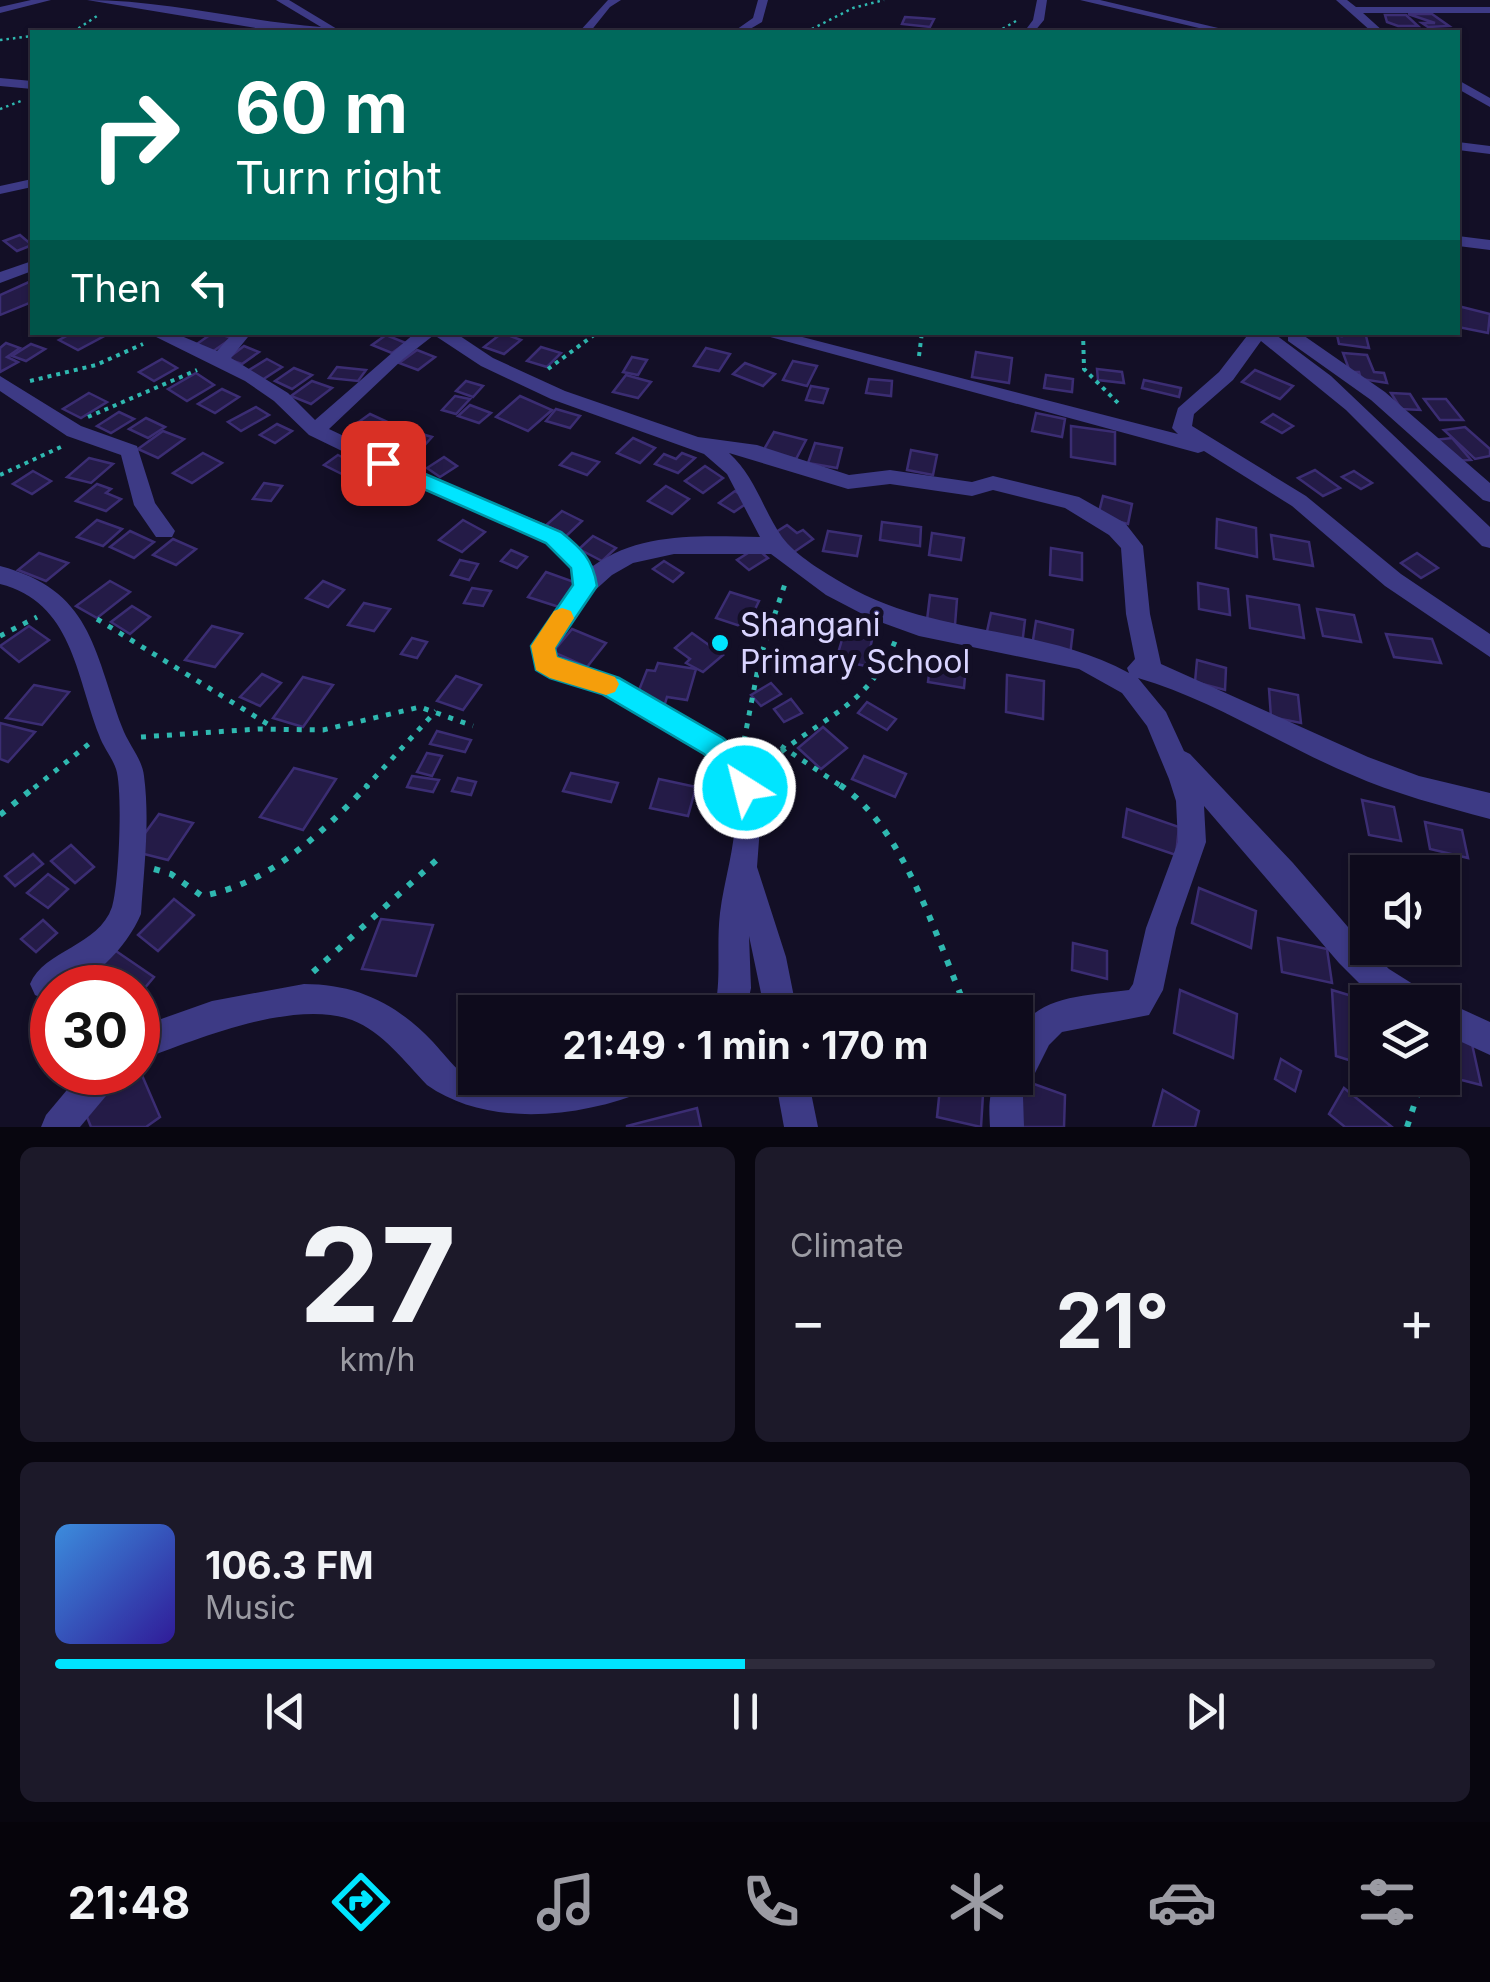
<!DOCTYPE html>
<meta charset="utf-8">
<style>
body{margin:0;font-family:Inter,sans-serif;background:#1c1929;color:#f1f3f6;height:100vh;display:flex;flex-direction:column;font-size:38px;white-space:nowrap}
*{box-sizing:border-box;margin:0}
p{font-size:32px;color:#9b9ba3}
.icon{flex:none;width:55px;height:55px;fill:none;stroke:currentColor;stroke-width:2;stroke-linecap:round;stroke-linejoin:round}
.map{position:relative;height:1127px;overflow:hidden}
.drawer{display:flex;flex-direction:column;gap:20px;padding:20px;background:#08060f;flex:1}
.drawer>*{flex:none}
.banner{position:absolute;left:30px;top:30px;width:1430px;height:305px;border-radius:0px;box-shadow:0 2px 8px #0004,0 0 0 2px #2e2b3b;background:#00695c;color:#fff;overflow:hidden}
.fabs{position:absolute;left:1350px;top:855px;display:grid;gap:20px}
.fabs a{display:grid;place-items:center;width:110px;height:110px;border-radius:0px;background:#0e0b1c;box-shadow:0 2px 8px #0004,0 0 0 2px #2e2b3b;font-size:50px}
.speed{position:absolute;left:30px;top:965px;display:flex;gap:20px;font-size:50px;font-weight:700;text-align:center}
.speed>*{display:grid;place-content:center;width:130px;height:130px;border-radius:50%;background:#0e0b1c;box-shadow:0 2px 8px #0004,0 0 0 2px #2e2b3b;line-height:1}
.speed .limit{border:15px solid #d22;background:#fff;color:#111}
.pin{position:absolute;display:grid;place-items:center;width:85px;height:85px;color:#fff;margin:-42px;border-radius:20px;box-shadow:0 5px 15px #0006}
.me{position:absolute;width:110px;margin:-55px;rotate:324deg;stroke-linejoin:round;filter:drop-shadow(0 0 8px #0008)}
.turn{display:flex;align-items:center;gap:35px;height:210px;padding:0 40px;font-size:45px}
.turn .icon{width:130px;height:130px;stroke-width:2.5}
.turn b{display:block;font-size:70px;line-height:85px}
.then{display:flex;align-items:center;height:95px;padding:0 40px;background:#0003;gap:20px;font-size:38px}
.big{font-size:75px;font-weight:700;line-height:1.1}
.drawer .widget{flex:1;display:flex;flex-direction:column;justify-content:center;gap:15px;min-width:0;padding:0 35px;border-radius:15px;background:#1c1929}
.drawer .dial{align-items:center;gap:0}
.dial b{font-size:130px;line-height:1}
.song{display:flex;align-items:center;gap:30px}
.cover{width:120px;height:120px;border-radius:15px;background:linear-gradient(135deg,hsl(210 70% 55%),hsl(250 70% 35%))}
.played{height:10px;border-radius:5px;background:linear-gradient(90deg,#00e5ff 50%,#2e2b3b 50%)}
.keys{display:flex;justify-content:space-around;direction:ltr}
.heat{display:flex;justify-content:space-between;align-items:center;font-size:55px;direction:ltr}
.drawer .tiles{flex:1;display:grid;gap:20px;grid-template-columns:1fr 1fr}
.widget:last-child{grid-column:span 2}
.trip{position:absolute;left:458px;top:995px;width:575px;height:100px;border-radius:0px;background:#0e0b1c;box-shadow:0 2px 8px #0004,0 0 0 2px #2e2b3b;font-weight:700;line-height:100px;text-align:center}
.dock{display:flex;height:160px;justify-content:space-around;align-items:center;background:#06040b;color:#9b9ba3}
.dock .icon{width:70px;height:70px}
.dock .active{color:#00e5ff}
.dock b{font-size:45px;color:#f1f3f6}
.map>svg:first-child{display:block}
.building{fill:#241b47;stroke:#3b2d73;stroke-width:2.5}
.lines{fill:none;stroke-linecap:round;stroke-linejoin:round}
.path-far3{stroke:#2fb8b0;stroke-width:2.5;stroke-dasharray:2.5 4;stroke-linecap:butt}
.path-far2{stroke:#2fb8b0;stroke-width:4;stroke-dasharray:4 5;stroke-linecap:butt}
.path-far1{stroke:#2fb8b0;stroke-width:5;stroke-dasharray:5 8;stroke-linecap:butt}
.path{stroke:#2fb8b0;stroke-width:6;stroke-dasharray:6 10;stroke-linecap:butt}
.street{fill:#3d3a85;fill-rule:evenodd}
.route{fill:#00e5ff;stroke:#0095a6;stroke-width:2.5}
.slow{fill:#f59e0b}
.poi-dot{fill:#00e5ff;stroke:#130f26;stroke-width:4}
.labels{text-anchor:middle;stroke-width:10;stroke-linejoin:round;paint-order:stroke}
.poi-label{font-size:32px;fill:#d9d4ff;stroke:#130f26;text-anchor:start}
</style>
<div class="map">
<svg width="1490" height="1127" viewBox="0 0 1490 1127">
<rect width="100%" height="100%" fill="#130f26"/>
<g class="building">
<polygon points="1408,14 1432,14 1449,26 1428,27 1422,23 1435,23"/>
<polygon points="1385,15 1406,15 1418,26 1398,26 1387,22"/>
<polygon points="905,17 920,18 934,19 930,27 902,24"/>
<polygon points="20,235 32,245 17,251 4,241"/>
<polygon points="29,282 32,284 32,302 0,315 0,295"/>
<polygon points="1458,306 1490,314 1488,333 1458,327"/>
<polygon points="74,332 104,332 108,334 78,350 59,340"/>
<polygon points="214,332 232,338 212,352 194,346"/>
<polygon points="1340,332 1365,332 1369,348 1339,344 1337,335 1341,336"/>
<polygon points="502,333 521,340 504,354 484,347"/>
<polygon points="386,335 406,343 392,353 372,345"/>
<polygon points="6,343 20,348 7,357 18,362 0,372 0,348"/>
<polygon points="31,344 45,349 26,361 12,356"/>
<polygon points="244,346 259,352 242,364 227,359"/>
<polygon points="541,347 561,353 547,367 527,361"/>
<polygon points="706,348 730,354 719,371 694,366"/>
<polygon points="417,350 435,357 418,370 399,363"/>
<polygon points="976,352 1012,358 1009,383 972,377"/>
<polygon points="1343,353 1367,355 1374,372 1384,373 1387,383 1361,379 1359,372 1350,372"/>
<polygon points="632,357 647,360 638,375 623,372"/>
<polygon points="162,359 177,368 154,381 139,372"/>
<polygon points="267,359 282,367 262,380 246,372"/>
<polygon points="793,361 817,366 807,386 783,380"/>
<polygon points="745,363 775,374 763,386 733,374"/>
<polygon points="337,367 366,370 358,381 329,378"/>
<polygon points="294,368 312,375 292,389 275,381"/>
<polygon points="1097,369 1122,372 1124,383 1098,380"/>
<polygon points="1255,370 1293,386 1280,399 1242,382"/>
<polygon points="196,373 214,385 187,401 168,389"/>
<polygon points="626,375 651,382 638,398 613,392"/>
<polygon points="1046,375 1073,379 1072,392 1044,388"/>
<polygon points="869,379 892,381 891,396 866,393"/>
<polygon points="1144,380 1181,388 1179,397 1142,388"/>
<polygon points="312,381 332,388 311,404 291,396"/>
<polygon points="466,381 483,386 473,397 456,391"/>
<polygon points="811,386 828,389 823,403 806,400"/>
<polygon points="222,389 239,397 215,413 198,404"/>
<polygon points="89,393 107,402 81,418 63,409"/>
<polygon points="1391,393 1410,394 1420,410 1401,409"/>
<polygon points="455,396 470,399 456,414 442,410"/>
<polygon points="520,396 552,410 528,431 496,417"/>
<polygon points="1424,399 1446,399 1463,420 1440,420"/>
<polygon points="470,405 491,413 479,423 458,416"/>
<polygon points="256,407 269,415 241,431 228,422"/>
<polygon points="556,409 580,416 570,428 546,421"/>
<polygon points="119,412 134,419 111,433 97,426"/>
<polygon points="1036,413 1065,419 1062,437 1032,431"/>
<polygon points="370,414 392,424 375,437 353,426"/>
<polygon points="1273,414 1293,426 1282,433 1262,422"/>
<polygon points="146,418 165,427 148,438 129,429"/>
<polygon points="277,424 292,431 275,443 260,435"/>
<polygon points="1071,426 1115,432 1115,464 1071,457"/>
<polygon points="1465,427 1490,449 1490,456 1475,459 1444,430"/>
<polygon points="163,431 184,439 158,458 138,449"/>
<polygon points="415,432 432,437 415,456 398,451"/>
<polygon points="774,432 806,440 796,459 763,451"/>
<polygon points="633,438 655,448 640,463 617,453"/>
<polygon points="1452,438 1471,460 1453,461 1434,440"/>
<polygon points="815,443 842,448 837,468 808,463"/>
<polygon points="911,450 937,455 933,475 907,470"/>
<polygon points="203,453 222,463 192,483 173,473"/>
<polygon points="572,453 599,462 587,475 560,465"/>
<polygon points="682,453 695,458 678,473 655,464 664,454 676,459"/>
<polygon points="338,455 356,464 342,474 324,465"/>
<polygon points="444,457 457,466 440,477 427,468"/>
<polygon points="89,458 113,464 91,483 67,477"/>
<polygon points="705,466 723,478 703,493 685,481"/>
<polygon points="1315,470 1340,488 1323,496 1298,478"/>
<polygon points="33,471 51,481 32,494 13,484"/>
<polygon points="1354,471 1372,483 1361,489 1342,477"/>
<polygon points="264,483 282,486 271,501 253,499"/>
<polygon points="97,484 111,489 106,493 121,499 106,511 76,501"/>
<polygon points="666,486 689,499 672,514 648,501"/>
<polygon points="735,491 750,501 734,512 719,503"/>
<polygon points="1103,496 1132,504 1128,524 1098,516"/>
<polygon points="562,511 582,521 563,539 543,528"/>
<polygon points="1217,519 1256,528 1257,557 1216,548"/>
<polygon points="97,520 122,529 103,546 77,537"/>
<polygon points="463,520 485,532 462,552 439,540"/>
<polygon points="882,522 921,527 920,546 880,540"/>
<polygon points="787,525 797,533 803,530 813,539 794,552 773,534"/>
<polygon points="130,531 154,542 134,558 110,547"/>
<polygon points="828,531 861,536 857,556 823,551"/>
<polygon points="932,533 964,538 961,560 929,555"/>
<polygon points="1271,535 1309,542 1313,566 1274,559"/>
<polygon points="593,536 616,548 602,561 579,549"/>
<polygon points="173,539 196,549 176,565 153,555"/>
<polygon points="756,548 768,558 749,570 737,560"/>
<polygon points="1051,548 1082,553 1082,580 1050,575"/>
<polygon points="511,550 527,557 517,568 501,561"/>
<polygon points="39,553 68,563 46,581 18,570"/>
<polygon points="1417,553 1438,568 1421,578 1401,563"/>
<polygon points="460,560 478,564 469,580 451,575"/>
<polygon points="664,561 683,573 673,582 653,569"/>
<polygon points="546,572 577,583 559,607 528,597"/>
<polygon points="110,581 130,592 97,618 76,606"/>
<polygon points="323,581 344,590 328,607 306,598"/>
<polygon points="1198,583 1228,589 1230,615 1199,609"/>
<polygon points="472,588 491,591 483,606 464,603"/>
<polygon points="730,592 759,601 746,628 716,618"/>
<polygon points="930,595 957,599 955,625 927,620"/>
<polygon points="1247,596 1299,605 1304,638 1250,628"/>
<polygon points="364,603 390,609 374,631 348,625"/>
<polygon points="132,606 150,617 130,634 111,622"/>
<polygon points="1317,609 1354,615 1361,642 1323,636"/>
<polygon points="991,613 1025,620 1022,645 986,636"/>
<polygon points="1036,621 1073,630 1070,656 1032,646"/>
<polygon points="29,626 49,640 19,662 0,646"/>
<polygon points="212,626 242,634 215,667 185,660"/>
<polygon points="572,629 606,643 587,667 553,652"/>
<polygon points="692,633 723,655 703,672 686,663 690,659 675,648"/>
<polygon points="844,633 872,640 866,666 836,660"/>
<polygon points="1386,634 1432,639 1441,663 1394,657"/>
<polygon points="412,638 427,642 417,658 401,654"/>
<polygon points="931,659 966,665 964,688 928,682"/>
<polygon points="1197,660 1226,668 1225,690 1195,682"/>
<polygon points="658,663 696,669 687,700 667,697 664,707 635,700 647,670 655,671"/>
<polygon points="262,674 281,683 260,706 240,697"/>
<polygon points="1007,675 1044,681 1043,719 1006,712"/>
<polygon points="456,676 481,685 463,710 437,701"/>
<polygon points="303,677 333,685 303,727 273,718"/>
<polygon points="771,683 781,694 761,706 751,695"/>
<polygon points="34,685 69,692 42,725 6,718"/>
<polygon points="1269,689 1298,695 1301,723 1271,717"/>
<polygon points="791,699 802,713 784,722 774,709"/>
<polygon points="867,702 896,719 887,730 858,713"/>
<polygon points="0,723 35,732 8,762 0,759"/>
<polygon points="823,727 847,748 821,769 798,748"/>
<polygon points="437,731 471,740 465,752 430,744"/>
<polygon points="427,753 442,756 432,776 417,772"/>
<polygon points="864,756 906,774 895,797 852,779"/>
<polygon points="294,768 336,779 303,830 260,817"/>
<polygon points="571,773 618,783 611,802 563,791"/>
<polygon points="412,776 439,780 433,792 407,787"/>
<polygon points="458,778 476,782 471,795 452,791"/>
<polygon points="659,779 696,787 688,816 650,808"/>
<polygon points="1362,800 1394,807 1401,841 1369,835"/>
<polygon points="1127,809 1179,827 1176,855 1123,837"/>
<polygon points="159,814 193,823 168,860 132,851"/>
<polygon points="1425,822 1462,830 1468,858 1430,849"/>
<polygon points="71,845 94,867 75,883 51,861"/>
<polygon points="33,854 43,864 15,886 5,876"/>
<polygon points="48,874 68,889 48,908 27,893"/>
<polygon points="1354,885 1368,886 1368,915 1363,915"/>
<polygon points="1199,888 1256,911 1251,948 1192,923"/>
<polygon points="174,899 194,915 158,951 138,935"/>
<polygon points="381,919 433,925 416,976 362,969"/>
<polygon points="43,920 57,933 36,952 21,939"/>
<polygon points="1278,938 1327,949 1332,983 1282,972"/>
<polygon points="1073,943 1107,951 1107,979 1072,970"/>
<polygon points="113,949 154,977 138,996 138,988 77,987"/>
<polygon points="1180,990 1237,1014 1233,1058 1174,1033"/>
<polygon points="1332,990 1372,1002 1368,1002 1368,1066 1336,1056"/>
<polygon points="1442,1029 1470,1035 1481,1085 1442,1075"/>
<polygon points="1281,1059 1301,1071 1295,1091 1275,1079"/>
<polygon points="138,1066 160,1117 146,1127 91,1127 81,1102 121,1072 138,1072"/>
<polygon points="941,1078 984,1078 981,1127 937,1117"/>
<polygon points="1020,1079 1065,1095 1064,1127 1016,1127"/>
<polygon points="1344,1088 1392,1127 1345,1127 1329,1114"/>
<polygon points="1163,1090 1199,1111 1195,1127 1153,1127"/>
<polygon points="697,1108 701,1127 627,1127 627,1126"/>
</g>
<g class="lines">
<g class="path-far3">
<polyline points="73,32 97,16"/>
<polyline points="806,32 853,8 884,0"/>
<polyline points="997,32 1016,21"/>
<polyline points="0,40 32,36"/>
<polyline points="0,109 21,101"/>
</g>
<g class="path-far2">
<polyline points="1083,332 1084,369 1121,406"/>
<polyline points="919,356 922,332"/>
<polyline points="548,369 598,332"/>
<polyline points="30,381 96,365 143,344"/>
<polyline points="88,417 197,370"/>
<polyline points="0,475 63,446"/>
</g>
<g class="path-far1">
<polyline points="97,619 274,728"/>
<polyline points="0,636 37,617"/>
<polyline points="141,737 258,729 323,730 420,707 473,726"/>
<polyline points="744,741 760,658 787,578"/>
<polyline points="781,746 844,788"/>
<path d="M762,769C814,718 867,712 896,639"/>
<polyline points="34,788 90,743"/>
<polyline points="365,788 436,711"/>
</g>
<g class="path">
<path d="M840,785C906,829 937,942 968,1012"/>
<polyline points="0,815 37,785"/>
<path d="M154,869L171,874L202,896C269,884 321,834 368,785"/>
<polyline points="313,972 441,856"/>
<polyline points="745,1078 765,1084"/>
<polyline points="1407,1127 1418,1093 1418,1078"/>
</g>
<g class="street">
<polygon points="31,0 51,0 0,13 0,7"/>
<path d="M87,0C165,0 243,21 321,27L276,0H289L342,32L262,29Z"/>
<polygon points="608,0 621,0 610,7 590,32 579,32"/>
<polygon points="758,0 768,0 762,22 745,32 733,32 753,18"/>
<polygon points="1037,0 1047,0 1044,20 1034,32 1024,32 1033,20"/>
<polygon points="1080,0 1100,0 1235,32 1216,32"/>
<polygon points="1336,0 1347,0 1356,7 1490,7 1490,13 1363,13 1384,32 1372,32"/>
<polygon points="0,78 32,81 32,89 0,86"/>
<polygon points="1458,80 1490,98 1490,107 1458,89"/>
<polygon points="1458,142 1490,146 1490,154 1458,150"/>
<polygon points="32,179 32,187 0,194 0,186"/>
<polygon points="1458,236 1490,240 1490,250 1458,246"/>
<polygon points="32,261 32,271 0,283 0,272"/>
<path d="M146,332H172L217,351L234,332H252L231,358L288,393L315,420L416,332H454L493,358L565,391L698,437L757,445L849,475L890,470L972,482L993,476L1079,497L1125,523L1143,546L1150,614L1161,664L1368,757L1419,776L1490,793V819C1442,806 1395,794 1350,774C1279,744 1213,700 1138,678L1166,712L1184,751L1190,754L1293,863L1360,941L1389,969L1424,991L1429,1002H1383L1367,991L1339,963L1204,806L1206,842L1176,928L1163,990L1149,1015L1062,1032L1049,1045L1023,1097L1024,1127H990C989,1108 988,1094 997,1078H1015C1015,1068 1013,1055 1015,1045C1026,994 1088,996 1129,990L1133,984L1146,928L1178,842L1176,801L1169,779L1147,726L1122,693L1079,669L919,636L872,619L826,595L771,554H674L633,563L612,575L593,592L555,648L556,656L562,659L611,675L647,694L709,730L748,761L762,800L757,867L786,957L797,1012H765L749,936L751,988L746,1012H714C722,979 716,947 720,913C725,872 743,826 732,784C725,760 626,705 601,693C580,683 557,680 536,669L531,647L573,585L571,570L546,543L410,484L309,435L274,401L245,381ZM434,335L481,366L551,399L704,454L727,474L760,537C704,536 641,531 593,566L562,531L424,474L329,429L402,360ZM729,453L848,489L890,484L972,496L993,490L1065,508L1109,535L1121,548L1126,614L1135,659L1127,668L1129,673C1039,624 934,637 844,584C825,573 795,555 782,537C763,510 755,476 729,453Z"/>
<polygon points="752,332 783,332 1178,434 1172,428 1178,408 1219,372 1250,332 1272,332 1331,376 1490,527 1490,548 1482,546 1346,410 1261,341 1233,380 1194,414 1192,426 1306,496 1401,574 1490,634 1490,657 1385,586 1292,506 1204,451 1198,453"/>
<polygon points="1288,333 1300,333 1385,392 1490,483 1490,502 1483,500 1371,400 1288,341"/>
<polygon points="0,376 81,426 137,446 155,503 175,531 172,537 156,537 134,505 121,455 67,436 0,391"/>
<path d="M0,566C91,590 93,648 122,727C128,744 142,758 144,776C150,821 144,868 141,914C127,947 90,988 52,988V997L46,1000L35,995L30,984C44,950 99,946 112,907C119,885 123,790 116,769C112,757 103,747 99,735C76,675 72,602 0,584Z"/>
<path d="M304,984C357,984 397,1004 433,1042C446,1056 460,1076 478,1084C511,1099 550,1085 584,1078C605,1074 632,1077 653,1078L648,1090C578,1119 486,1127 427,1085C405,1062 383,1032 352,1020C293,998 193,1041 138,1061V1028L147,1024L212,1001Z"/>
<polygon points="1442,1000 1490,1022 1490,1055 1442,1033 1442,1002 1436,1002"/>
<polygon points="82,1072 120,1072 116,1084 80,1127 41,1127 46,1115"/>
<polygon points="775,1078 808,1078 818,1127 784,1127"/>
</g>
</g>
<path class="route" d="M383,456L561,532C581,548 593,559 597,586L555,648L557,657L619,678L723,738L749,761L759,788L755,796L745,800L735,796L728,776L704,754L602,694L550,678L536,670L531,646L573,585L571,568L546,543L376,468L373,463L376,458Z"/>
<polygon class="slow" points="562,608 571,611 574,618 555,648 557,657 615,677 619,684 615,692 606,695 550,678 536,670 531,646 554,611"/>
<circle class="poi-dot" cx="720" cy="643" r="10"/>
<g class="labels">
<g class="poi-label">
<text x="740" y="636">Shangani<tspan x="740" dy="37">Primary School</tspan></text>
</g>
</g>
</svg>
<div class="fabs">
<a><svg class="icon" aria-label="sound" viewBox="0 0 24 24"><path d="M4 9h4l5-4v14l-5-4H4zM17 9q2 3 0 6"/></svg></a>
<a><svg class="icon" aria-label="layers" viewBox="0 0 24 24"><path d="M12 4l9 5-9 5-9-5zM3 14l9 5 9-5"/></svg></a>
</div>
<div class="speed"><div class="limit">30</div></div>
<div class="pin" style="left:383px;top:463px;background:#d93025"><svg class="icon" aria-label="arrive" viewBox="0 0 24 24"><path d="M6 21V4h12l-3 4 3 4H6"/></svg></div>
<svg class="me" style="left:745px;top:788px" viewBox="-20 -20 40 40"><circle r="17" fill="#00e5ff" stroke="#fff" stroke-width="3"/><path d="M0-11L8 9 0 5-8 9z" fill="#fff"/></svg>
<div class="trip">21:49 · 1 min · 170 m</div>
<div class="banner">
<div class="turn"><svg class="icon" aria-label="right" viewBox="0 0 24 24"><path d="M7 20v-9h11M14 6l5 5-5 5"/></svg><div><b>60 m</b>Turn right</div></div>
<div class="then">Then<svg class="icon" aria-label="left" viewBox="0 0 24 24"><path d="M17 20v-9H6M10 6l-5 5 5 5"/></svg></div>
</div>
</div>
<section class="drawer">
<div class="tiles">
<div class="widget dial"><b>27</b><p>km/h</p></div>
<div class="widget"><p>Climate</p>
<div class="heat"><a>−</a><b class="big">21°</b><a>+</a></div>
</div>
<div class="widget">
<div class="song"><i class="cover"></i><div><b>106.3 FM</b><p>Music</p></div></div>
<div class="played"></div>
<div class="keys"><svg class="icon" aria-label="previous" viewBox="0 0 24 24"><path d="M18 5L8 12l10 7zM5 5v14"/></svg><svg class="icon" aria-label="pause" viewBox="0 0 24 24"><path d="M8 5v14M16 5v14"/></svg><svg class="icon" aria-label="next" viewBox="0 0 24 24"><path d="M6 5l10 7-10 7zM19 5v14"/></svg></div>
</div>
</div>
</section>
<nav class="dock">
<b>21:48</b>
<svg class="icon active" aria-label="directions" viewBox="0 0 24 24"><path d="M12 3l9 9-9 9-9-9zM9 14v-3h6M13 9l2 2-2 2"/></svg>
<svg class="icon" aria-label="music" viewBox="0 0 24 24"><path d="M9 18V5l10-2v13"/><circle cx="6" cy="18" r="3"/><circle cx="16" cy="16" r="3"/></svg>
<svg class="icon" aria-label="phone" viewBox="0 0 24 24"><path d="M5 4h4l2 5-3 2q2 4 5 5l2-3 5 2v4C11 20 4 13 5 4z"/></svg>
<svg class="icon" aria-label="climate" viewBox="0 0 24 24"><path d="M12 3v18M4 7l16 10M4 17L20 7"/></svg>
<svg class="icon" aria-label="car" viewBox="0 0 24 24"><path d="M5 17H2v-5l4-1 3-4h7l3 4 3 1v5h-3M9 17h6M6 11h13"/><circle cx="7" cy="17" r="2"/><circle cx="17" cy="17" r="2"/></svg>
<svg class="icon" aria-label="filters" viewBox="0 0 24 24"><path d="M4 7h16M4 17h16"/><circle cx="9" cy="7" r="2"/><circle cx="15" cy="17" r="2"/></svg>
</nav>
